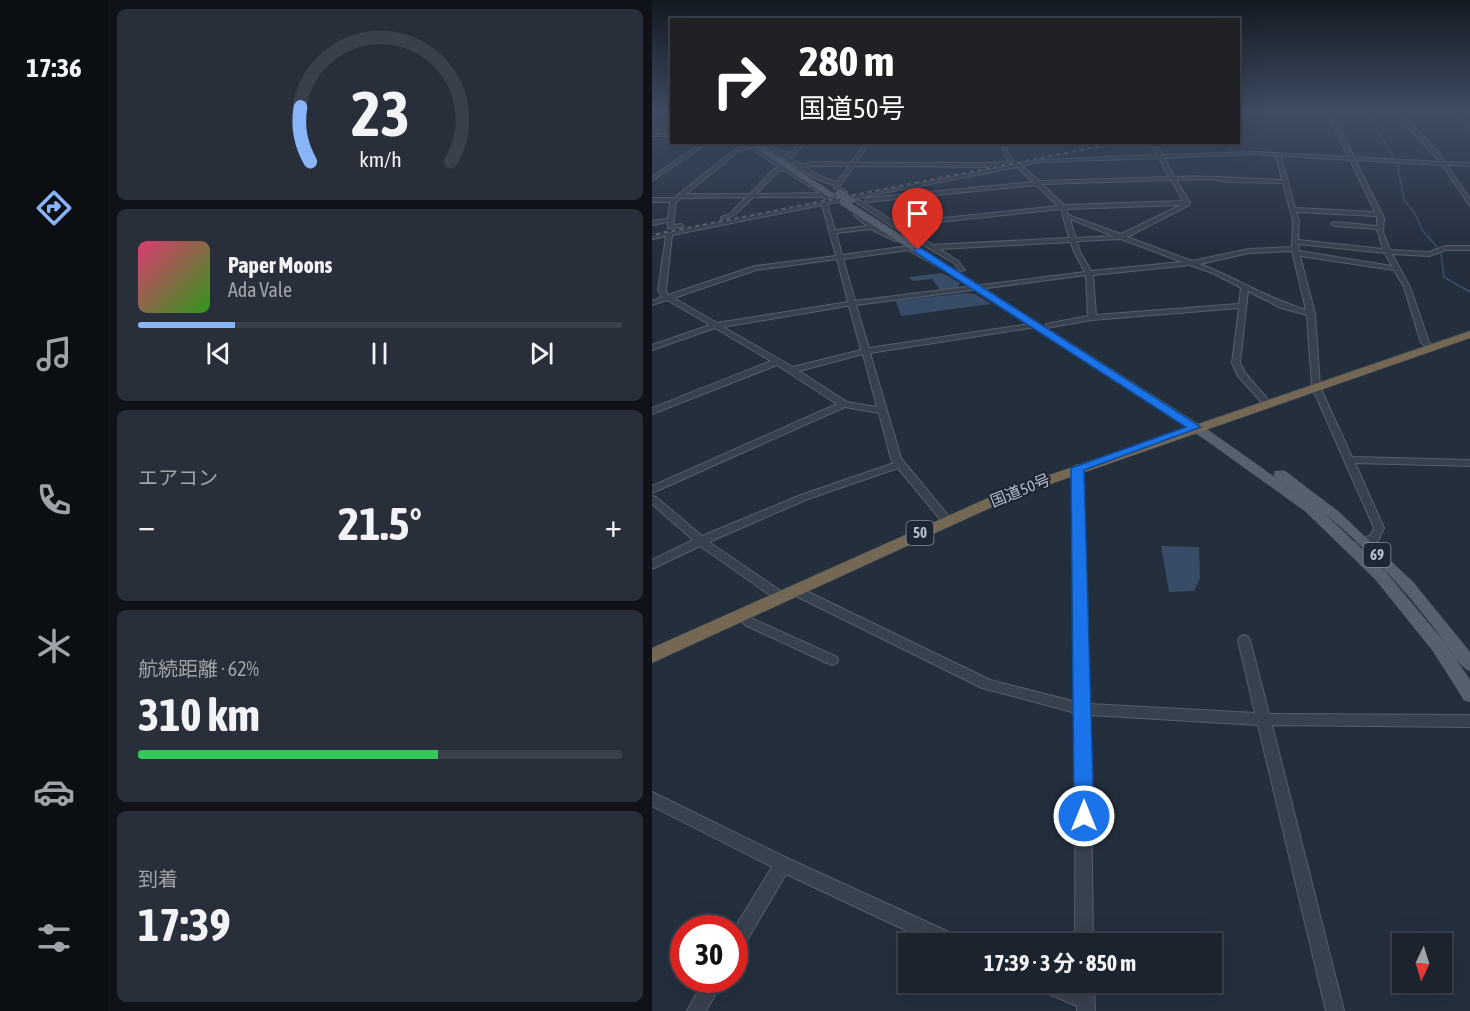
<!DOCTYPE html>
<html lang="ja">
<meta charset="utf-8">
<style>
body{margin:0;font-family:"Asap Condensed","Noto Sans JP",sans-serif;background:#282f3a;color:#f1f3f6;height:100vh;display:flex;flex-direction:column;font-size:22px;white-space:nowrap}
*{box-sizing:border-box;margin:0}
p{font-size:20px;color:#a0a4aa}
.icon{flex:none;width:33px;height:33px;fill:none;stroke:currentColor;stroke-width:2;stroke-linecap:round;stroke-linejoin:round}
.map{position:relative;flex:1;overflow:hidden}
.details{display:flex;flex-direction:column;gap:9px;padding:9px;background:#0f1319;width:544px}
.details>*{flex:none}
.banner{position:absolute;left:18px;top:18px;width:570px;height:126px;border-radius:0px;box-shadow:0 6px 24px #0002,0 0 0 2px #39404a;background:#202124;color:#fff;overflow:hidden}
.needle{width:39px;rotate:184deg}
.tools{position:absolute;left:740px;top:933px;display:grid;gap:12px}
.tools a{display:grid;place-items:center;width:60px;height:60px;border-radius:0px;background:#1b232e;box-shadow:0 6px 24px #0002,0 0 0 2px #39404a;font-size:30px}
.speed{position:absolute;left:18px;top:915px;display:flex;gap:12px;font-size:30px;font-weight:700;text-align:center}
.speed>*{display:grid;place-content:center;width:78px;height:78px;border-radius:50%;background:#1b232e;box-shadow:0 6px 24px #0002,0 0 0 2px #39404a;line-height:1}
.speed .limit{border:9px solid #d22;background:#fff;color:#111}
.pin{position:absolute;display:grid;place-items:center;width:51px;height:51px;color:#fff;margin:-62px -26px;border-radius:50% 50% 50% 0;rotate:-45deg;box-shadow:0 0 6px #0007}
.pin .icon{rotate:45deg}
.me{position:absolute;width:66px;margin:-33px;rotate:0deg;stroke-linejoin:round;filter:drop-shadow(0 0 4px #0008)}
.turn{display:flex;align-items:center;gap:21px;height:126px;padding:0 30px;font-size:27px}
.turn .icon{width:78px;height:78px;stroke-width:2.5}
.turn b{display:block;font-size:42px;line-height:51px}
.big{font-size:45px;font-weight:700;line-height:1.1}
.details .widget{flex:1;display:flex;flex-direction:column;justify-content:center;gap:9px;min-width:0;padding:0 21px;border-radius:9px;background:#282f3a}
.details .dial{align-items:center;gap:0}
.dial svg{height:156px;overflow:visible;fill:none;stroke:#39404a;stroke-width:7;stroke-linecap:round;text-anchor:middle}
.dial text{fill:#f1f3f6;stroke:none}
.song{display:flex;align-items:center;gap:18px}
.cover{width:72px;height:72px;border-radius:9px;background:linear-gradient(135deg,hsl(340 70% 55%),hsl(110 70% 35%))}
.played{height:6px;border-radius:3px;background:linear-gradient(90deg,#8ab4f8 20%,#39404a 20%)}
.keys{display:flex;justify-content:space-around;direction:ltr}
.heat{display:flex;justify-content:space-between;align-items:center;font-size:33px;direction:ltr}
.charge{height:9px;border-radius:4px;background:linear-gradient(90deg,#34c759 62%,#39404a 0)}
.trip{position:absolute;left:246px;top:933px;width:324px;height:60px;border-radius:0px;background:#1b232e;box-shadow:0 6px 24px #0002,0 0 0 2px #39404a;font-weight:700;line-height:60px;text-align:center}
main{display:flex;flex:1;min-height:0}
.menu{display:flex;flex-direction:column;width:108px;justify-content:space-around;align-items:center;background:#0b0e12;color:#a0a4aa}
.menu .icon{width:42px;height:42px}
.menu .active{color:#8ab4f8}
.menu b{font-size:27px;color:#f1f3f6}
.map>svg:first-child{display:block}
.water{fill:#394c67}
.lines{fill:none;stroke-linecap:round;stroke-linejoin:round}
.stream-far1{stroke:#394c67;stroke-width:1.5}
.stream{stroke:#394c67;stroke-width:2}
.minor-casing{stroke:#565f6c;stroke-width:2}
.major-casing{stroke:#414a57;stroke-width:1}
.highway-casing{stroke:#434c59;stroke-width:1}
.minor{fill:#38414e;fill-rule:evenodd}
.major{fill:#56606e;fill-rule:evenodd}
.highway{fill:#746855;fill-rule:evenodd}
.rail-casing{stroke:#5a6575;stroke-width:2}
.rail{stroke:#1d2633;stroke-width:1.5;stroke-dasharray:4;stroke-linecap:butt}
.major-bridge-casing{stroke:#414a57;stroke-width:8;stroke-linecap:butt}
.major-bridge{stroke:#56606e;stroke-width:8}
.route{fill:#1a73e8;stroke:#114b97;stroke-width:1.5}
.labels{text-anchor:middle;stroke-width:4.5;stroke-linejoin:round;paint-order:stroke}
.shield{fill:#1d2633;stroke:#878f9c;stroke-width:1.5}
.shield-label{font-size:15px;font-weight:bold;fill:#b4bcc9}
.street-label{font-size:16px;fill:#b4bcc9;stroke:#1d2633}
</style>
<main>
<nav class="menu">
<b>17:36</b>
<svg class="icon active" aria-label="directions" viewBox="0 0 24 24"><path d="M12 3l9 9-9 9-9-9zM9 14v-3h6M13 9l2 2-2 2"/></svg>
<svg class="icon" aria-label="music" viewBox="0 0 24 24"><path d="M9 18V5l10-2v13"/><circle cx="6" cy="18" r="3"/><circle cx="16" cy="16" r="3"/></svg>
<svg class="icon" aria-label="phone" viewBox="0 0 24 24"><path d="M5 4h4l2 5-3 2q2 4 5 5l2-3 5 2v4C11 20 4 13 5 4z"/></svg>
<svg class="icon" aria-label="climate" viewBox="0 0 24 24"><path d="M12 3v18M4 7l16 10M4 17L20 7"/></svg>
<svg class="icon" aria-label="car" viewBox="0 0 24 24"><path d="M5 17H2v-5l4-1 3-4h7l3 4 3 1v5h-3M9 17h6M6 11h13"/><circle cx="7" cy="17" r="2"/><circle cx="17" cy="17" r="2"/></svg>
<svg class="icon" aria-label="filters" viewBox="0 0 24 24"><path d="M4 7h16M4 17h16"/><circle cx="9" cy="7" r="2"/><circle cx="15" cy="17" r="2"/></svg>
</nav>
<section class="details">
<div class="widget dial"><svg viewBox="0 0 100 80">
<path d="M14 69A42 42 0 1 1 86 69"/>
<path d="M14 69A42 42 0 0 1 9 41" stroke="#8ab4f8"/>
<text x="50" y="56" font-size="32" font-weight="700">23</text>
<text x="50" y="72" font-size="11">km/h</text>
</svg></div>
<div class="widget">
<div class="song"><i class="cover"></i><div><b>Paper Moons</b><p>Ada Vale</p></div></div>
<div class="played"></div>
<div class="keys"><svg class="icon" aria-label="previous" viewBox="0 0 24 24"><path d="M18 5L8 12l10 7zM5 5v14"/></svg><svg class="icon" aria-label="pause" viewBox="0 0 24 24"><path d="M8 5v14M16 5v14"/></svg><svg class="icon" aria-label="next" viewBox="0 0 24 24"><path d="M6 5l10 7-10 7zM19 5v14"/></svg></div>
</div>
<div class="widget"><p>エアコン</p>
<div class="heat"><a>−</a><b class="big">21.5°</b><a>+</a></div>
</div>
<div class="widget"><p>航続距離 · 62%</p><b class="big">310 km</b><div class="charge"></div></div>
<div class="widget"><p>到着</p><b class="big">17:39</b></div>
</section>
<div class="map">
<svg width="818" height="1011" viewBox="0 0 818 1011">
<rect width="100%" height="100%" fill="#242f3e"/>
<g class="water">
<polygon points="290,273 308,283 306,287 288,290 280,279 260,281 257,277"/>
<polygon points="313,293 323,294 339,304 249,316 244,301"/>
<polygon points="509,546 547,547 548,578 542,591 517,592"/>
</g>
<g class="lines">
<g class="stream-far1">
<polyline points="712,111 731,129 728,135 744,161"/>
<polyline points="745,163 752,200 762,212 771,231 785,247"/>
<polyline points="789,253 792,277 797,280"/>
</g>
<polyline class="stream" points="795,279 818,292"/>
<defs>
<g id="minor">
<path d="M742,111H747L787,153L793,162L818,163V166L795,165L818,199V206L790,165L703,160L732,218L731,232L738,250L777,252L794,246H818V250H794L777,256L740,254L758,287L777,342L782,347L778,349L769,343L752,287L742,270L648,256L663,314L668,387L700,457L818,460V466L703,463L732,528L726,541L710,546L704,542L706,539L718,536L722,528L660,387L655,315L629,308L596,291L588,363L593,373L619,403L615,406L612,405L586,376L580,363L587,308L440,320L394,328V324L436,316L434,275L204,305L217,348L384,323L388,325L384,327L218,353L249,458L299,519L300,521L299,523H291L246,468L156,499L57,542L133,594L135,597L133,600H125L48,546L0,569V560L41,540L0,504V496L4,497L50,536L149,495L242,463L239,459L227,413L193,407L0,493V486L185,404L125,365L0,414V408L119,361L63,328L0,350V345L58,325L15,300L0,305V301L10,297L6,290L14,236L0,239V235L386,160L505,155L498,142H503L510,155L604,152L696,157L676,114H691L681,115L702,157L788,162ZM604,154L624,156L630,180C594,179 559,175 522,177L512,158ZM629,156L698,160L723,212L643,208ZM507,158L517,177L387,181L370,166L386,162ZM365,167L381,182L216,198L213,200L216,202L384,185L406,206L245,223L207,200L202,201L240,226L302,263L308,271L313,270L306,261L287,249L419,242L422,252L433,272L203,301L191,259L256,250L292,270L297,269L257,246L190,255L184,233L219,229L243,241L248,240L226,228V226L222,225L205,213L202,215L203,216L215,226L183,230L175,204ZM558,179L577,182L631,183L641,221L640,247L597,249L540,261L475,237L537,205L538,203L524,180ZM519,180L531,201L412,205L390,184ZM170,205L184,256L103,266L16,295L14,290L20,235ZM529,205L469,234L416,215L414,209ZM409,209L417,238L281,245L250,226ZM644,212L725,216V226L682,222L679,224L682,226L725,229L731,249L646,240L647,221ZM418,219L461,236L424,238ZM469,239L530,262L439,271L428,252L425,241ZM646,244L733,253L740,266L647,251ZM640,251L654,310C617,299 584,278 548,264L597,253ZM185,259L196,302L65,323L22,298L104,270ZM538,265L563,274L589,288L587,304L444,315L441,275ZM195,306H197L209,350L141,367L71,327ZM211,354L225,407L195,402L147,371Z"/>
<polygon points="795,111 800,111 818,125 818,129"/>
<polygon points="20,121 20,124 2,134 20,134 20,136 0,136 0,131"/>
<polygon points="51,142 57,142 0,181 0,177"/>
<path d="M95,142H100L103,147L134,167H137V169L176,195L188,192L182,188L183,185C158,180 129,155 105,142C115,142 132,155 138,152C142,151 146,145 150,142H155L141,155L136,156L149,164L161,162L199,163L213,142H218L204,163H342L357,161L351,152L350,142H354L355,152L362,162L342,167L202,166L187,187L195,192V194L173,199L170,197H101C91,207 83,218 69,219V217L78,214L94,197L29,198L24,202L21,225L29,224L32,226L31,227L16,228V222L0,225V221L16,219L18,202H0V198H22L85,148L97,146ZM99,148L128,168L122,169L98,194H34L88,150ZM161,166H197L185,182L170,177L153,167ZM132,170L168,193L104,194L126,171Z"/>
<polygon points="425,465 430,468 437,704 603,713 586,640 588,637 592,635 596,637 598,640 617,714 818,715 818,727 620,725 692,1011 674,1011 606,725 438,715 441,944 423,944 424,713 330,688 140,594 138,591 140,588 148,588 338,680 424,702 420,468"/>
<polygon points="89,611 93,612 101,619 185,657 186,660 185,663 180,665 175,663 93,625 83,615 85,612"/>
<polygon points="0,792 137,859 310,938 313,944 283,944 134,874 88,952 82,955 82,929 120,867 0,806"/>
<polygon points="52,980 71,980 54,1011 35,1011"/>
<polygon points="380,982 413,982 424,987 424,982 442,982 443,1011 425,1011 425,1006 383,988"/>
</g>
<g id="major">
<polygon points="95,142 103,142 184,195 177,197"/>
<path d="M188,200H194L559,432L652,498L623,477L622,474L623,471H633L687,512L761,582L818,652V671C807,668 791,639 783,629C750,586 713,546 671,512L733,571L793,643L818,680V702L812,700L781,651L723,579L653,511L551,438L188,204Z"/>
</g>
<polygon id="highway" points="818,331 818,338 364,496 0,663 0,648 354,490"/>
</defs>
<use href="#minor" class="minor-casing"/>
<use href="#major" class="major-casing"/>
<use href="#highway" class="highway-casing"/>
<use href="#minor" class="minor"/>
<use href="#major" class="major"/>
<use href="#highway" class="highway"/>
<defs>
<g id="rail">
<polyline points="586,119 628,111"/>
<polyline points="0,235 469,142"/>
</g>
</defs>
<use href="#rail" class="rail-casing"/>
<use href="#rail" class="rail"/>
<defs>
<polyline id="major-bridge" points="188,194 198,200"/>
</defs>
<use href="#major-bridge" class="major-bridge-casing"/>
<use href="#major-bridge" class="major-bridge"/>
</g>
<linearGradient id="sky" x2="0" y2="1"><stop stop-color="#141a22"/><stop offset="0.44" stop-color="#3f4d63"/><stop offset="1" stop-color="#3f4d63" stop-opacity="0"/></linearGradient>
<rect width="818" height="253" fill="url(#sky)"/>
<polygon class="route" points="263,248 269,248 549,427 432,470 442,816 439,823 432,825 425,823 422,816 419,468 534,427 263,252"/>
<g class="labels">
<g class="shield">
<rect x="254.5" y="521" width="27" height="24" rx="4.5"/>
<rect x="711.5" y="543" width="27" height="24" rx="4.5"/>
</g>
<g class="shield-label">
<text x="268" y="538">50</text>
<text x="725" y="560">69</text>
</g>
<g class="street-label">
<text transform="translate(368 490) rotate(-22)" y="6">国道50号</text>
</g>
</g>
</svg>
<div class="tools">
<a><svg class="needle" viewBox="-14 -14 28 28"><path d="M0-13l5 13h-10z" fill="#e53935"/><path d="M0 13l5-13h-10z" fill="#a0a4aa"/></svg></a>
</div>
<div class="speed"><div class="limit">30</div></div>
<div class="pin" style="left:266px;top:250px;background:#d93025"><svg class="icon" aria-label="arrive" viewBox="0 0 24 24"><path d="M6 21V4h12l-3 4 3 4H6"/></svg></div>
<svg class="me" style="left:432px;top:816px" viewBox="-20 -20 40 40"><circle r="17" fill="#1a73e8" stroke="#fff" stroke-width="3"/><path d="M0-11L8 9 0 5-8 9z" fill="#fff"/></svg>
<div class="trip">17:39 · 3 分 · 850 m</div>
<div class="banner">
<div class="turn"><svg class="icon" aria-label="right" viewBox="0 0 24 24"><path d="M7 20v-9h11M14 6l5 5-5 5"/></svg><div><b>280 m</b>国道50号</div></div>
</div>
</div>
</main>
